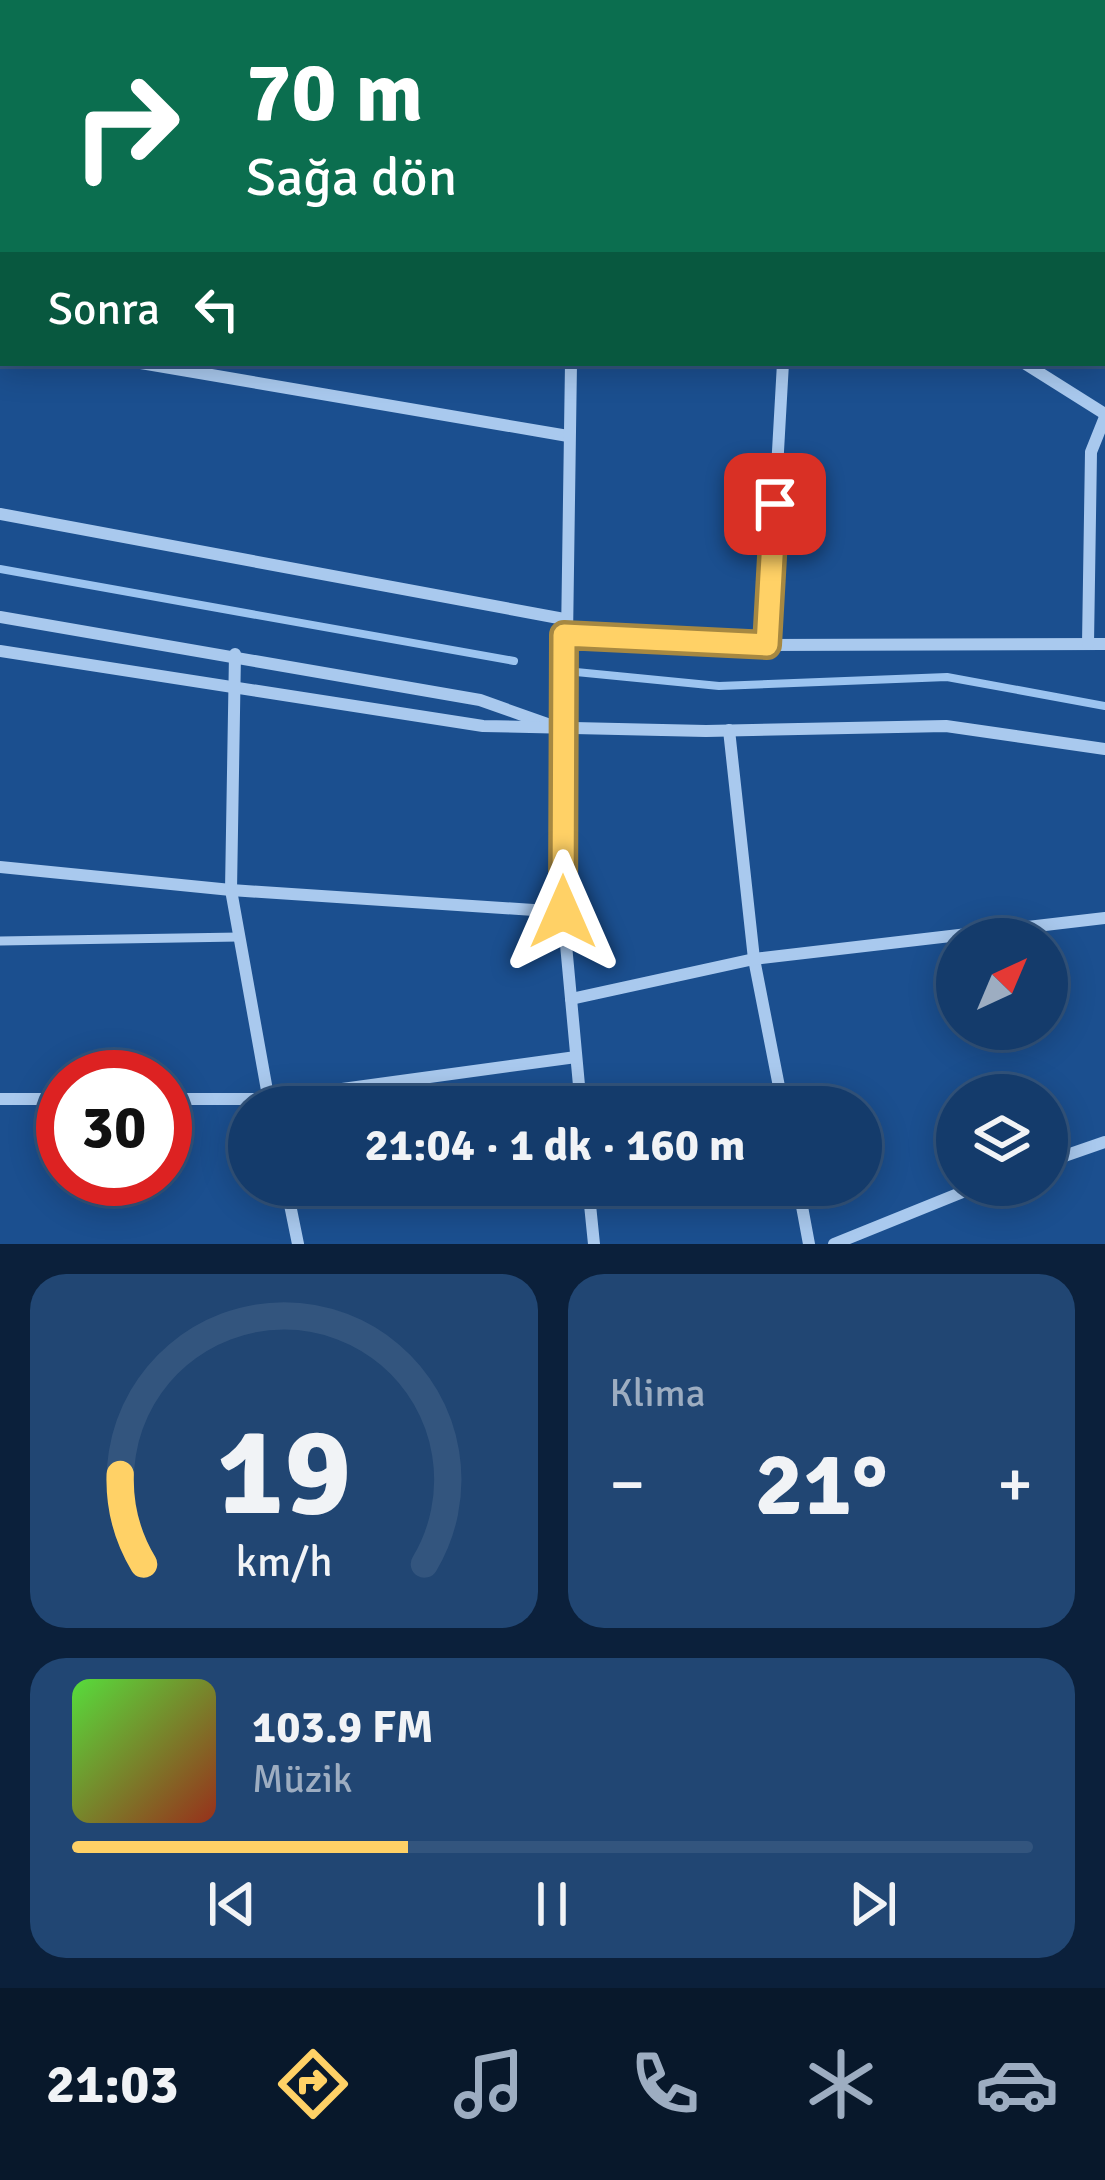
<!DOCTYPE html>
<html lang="tr">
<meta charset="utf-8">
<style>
body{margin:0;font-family:Signika,sans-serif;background:#214673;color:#f1f3f6;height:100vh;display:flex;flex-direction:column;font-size:45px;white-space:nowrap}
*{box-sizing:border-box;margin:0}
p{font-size:39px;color:#9dadc1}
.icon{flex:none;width:66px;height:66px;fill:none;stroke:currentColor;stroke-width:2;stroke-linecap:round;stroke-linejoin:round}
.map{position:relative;height:1244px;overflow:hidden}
.sheet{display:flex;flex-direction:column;gap:30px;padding:30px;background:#0b203b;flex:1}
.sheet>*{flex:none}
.hud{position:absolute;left:0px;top:0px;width:1107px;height:366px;box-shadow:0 6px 30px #0003,0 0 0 3px #33557e;background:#0b6e4f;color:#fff;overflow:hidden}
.needle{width:78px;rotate:44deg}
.tools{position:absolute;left:936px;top:918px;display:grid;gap:24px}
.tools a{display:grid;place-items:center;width:132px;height:132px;border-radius:50%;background:#143b6b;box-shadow:0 6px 30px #0003,0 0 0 3px #33557e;font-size:60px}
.speed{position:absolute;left:36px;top:1050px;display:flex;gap:24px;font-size:60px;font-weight:700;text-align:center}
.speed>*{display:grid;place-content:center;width:156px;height:156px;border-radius:50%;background:#143b6b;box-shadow:0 6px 30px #0003,0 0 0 3px #33557e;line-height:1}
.speed .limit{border:18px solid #d22;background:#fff;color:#111}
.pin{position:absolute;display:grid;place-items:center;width:102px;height:102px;color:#fff;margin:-51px;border-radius:24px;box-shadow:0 6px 18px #0006}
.me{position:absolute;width:132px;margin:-66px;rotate:0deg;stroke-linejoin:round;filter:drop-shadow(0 0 9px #0008)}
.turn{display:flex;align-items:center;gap:42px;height:252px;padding:0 48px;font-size:54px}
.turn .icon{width:156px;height:156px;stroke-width:2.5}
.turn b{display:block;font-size:84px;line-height:102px}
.then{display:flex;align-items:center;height:114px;padding:0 48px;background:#0003;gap:24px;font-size:45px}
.big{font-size:90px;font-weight:800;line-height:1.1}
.sheet .tile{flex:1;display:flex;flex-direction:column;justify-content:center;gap:18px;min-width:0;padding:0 42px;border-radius:36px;background:#214673}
.sheet .dial{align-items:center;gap:0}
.dial svg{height:312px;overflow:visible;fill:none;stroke:#33557e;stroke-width:7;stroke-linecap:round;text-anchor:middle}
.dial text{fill:#f1f3f6;stroke:none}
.song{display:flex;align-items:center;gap:36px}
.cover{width:144px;height:144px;border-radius:18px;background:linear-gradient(135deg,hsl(110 70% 55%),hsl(10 70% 35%))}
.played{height:12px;border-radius:6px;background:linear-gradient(90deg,#ffd166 35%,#33557e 35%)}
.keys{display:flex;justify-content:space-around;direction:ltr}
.heat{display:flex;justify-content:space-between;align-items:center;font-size:66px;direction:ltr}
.sheet .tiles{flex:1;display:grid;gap:30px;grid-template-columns:1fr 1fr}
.tile:last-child{grid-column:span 2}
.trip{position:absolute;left:228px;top:1086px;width:654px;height:120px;border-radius:60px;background:#143b6b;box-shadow:0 6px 30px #0003,0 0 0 3px #33557e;font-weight:800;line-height:120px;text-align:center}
.menu{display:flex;height:192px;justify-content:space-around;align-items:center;background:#08182b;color:#9dadc1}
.menu .icon{width:84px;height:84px}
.menu .on{color:#ffd166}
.menu b{font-size:54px;color:#f1f3f6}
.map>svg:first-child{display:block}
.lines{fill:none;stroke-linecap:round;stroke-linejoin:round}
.stream{stroke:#9cc4f0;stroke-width:8}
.lane{stroke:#a9c9ee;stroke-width:9}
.street{stroke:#a9c9ee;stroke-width:12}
.secondary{stroke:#d6e6fa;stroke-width:24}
.route-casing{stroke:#a68842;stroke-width:30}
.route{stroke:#ffd166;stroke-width:21}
</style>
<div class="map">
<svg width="1105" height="1244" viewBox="0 0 1105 1244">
<rect width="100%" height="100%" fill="#1b4f8f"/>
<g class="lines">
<g class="stream">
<polyline points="0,569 514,661"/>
<polyline points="576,672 719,686 947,677 1105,706"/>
</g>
<polyline class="lane" points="0,941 239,937"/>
<g class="street">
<polyline points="120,0 121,3"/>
<polyline points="30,3 42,0"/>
<polyline points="964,3 965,0"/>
<polyline points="0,10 3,10"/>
<polyline points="0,150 3,166"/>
<polyline points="0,324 3,303"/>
<polyline points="0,339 3,339"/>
<polyline points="141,363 568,436"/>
<polyline points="571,363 563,912 581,1107"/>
<polyline points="1024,363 1105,414"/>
<polyline points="0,514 564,619"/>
<polyline points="0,617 480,700 550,725"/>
<polyline points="564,635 734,645 1105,644"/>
<polyline points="1088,644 1091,452 1105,417"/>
<polyline points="767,645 783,363"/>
<polyline points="0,651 483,726 706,731 946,726 1105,749"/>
<polyline points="235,654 231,890 270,1107"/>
<polyline points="729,730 754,959 783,1107"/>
<polyline points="0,867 231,890 563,912"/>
<polyline points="571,999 754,959 1105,918"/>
<polyline points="0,1099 63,1099"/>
<polyline points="165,1099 269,1099 576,1057"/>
<polyline points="1047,1162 1105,1142"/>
<polyline points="286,1185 298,1244"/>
<polyline points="588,1185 594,1244"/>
<polyline points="798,1185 809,1244"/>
<polyline points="834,1244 980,1185"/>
</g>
<g class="secondary">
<polyline points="530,0 533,3"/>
<polyline points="706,0 723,3"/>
<polyline points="493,3 498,0"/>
<polyline points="587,3 589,0"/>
<polyline points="1104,74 1105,74"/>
<polyline points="1104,119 1105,119"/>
<polyline points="0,121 3,121"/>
</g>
</g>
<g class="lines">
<defs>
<polyline id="route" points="563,912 564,635 767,645 775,504"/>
</defs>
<use href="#route" class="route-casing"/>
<use href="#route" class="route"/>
</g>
</svg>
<div class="tools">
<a><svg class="needle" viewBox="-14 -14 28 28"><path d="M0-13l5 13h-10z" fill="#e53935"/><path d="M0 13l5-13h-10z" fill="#9dadc1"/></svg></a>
<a><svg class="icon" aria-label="layers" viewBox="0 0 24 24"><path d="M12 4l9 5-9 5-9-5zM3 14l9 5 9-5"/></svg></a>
</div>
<div class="speed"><div class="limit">30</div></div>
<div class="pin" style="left:775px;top:504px;background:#d93025"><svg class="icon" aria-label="arrive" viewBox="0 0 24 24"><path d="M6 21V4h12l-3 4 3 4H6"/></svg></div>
<svg class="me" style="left:563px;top:912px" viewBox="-20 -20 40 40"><path d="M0-17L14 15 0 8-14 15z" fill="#ffd166" stroke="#fff" stroke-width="4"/></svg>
<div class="trip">21:04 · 1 dk · 160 m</div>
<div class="hud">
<div class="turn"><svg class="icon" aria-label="right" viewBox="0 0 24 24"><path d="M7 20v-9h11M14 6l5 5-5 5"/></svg><div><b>70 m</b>Sağa dön</div></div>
<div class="then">Sonra<svg class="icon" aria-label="left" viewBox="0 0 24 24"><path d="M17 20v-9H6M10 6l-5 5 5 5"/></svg></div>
</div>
</div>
<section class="sheet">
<div class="tiles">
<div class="tile dial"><svg viewBox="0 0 100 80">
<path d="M14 69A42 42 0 1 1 86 69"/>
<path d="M14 69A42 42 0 0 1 8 46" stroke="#ffd166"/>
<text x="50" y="56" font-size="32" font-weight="700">19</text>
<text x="50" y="72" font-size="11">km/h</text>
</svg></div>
<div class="tile"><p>Klima</p>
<div class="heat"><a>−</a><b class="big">21°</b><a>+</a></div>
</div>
<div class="tile">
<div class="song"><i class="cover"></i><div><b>103.9 FM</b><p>Müzik</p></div></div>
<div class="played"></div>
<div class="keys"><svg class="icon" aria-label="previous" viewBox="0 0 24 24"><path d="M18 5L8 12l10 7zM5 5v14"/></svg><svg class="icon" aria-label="pause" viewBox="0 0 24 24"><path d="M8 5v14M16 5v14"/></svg><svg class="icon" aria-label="next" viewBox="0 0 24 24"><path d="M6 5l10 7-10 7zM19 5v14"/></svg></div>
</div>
</div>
</section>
<nav class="menu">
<b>21:03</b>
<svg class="icon on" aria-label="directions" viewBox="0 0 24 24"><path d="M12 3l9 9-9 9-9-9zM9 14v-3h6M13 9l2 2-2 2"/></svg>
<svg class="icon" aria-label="music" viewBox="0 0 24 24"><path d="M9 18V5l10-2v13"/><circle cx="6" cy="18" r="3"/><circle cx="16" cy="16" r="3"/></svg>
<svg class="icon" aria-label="phone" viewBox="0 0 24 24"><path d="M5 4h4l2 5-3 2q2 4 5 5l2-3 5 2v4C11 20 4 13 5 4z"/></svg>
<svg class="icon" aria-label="climate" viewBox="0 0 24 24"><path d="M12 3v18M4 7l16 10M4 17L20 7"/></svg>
<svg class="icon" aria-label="car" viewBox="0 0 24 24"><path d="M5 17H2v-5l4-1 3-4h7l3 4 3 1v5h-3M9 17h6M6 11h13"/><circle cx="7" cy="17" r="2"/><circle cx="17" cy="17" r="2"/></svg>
</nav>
